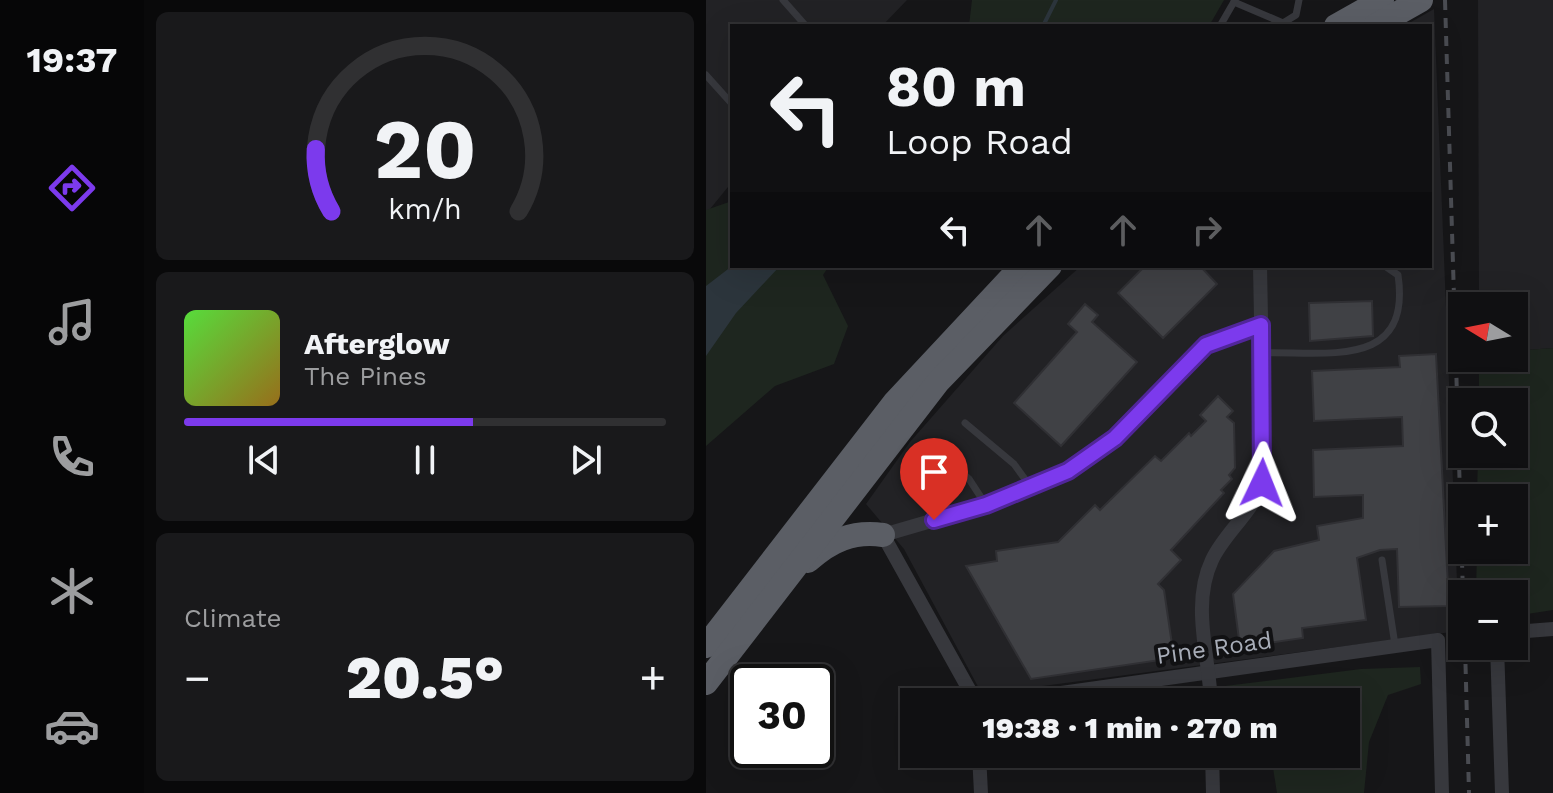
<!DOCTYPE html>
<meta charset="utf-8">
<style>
body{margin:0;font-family:"Work Sans",sans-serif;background:#19191b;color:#f1f3f6;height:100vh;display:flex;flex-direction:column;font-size:30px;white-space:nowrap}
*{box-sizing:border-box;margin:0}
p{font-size:26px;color:#9c9d9f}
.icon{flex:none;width:44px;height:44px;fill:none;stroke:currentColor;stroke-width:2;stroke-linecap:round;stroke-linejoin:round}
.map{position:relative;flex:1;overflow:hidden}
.side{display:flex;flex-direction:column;gap:12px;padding:12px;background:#09090a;width:562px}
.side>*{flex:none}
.hud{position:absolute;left:24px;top:24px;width:702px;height:244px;border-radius:0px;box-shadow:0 8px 32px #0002,0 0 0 2px #303032;background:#101012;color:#f1f3f6;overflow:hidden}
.needle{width:52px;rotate:280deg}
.fabs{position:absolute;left:742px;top:292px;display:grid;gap:16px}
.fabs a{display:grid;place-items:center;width:80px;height:80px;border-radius:0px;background:#101012;box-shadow:0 8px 32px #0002,0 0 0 2px #303032;font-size:40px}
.speed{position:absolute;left:24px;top:664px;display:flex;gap:16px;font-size:40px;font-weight:700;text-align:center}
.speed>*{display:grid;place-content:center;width:104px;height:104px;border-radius:50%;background:#101012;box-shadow:0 8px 32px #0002,0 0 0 2px #303032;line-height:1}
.speed .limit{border:4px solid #111;border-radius:12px;background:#fff;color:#111}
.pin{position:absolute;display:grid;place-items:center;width:68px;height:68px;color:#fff;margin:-82px -34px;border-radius:50% 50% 50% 0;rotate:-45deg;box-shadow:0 0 8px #0007}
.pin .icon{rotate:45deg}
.me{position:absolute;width:88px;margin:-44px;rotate:2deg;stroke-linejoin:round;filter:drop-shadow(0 0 6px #0008)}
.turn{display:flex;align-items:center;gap:28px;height:168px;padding:0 24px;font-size:36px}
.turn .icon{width:104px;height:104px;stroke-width:2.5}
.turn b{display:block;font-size:56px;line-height:68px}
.lanes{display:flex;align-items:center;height:76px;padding:0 24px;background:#0003;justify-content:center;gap:40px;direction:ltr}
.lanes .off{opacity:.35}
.big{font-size:60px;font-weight:800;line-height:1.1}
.side .card{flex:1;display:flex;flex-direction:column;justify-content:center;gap:12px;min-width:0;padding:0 28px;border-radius:12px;background:#19191b}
.side .dial{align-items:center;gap:0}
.dial svg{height:208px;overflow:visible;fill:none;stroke:#303032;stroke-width:7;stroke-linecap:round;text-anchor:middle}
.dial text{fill:#f1f3f6;stroke:none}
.song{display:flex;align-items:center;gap:24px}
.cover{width:96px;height:96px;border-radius:12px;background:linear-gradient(135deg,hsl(110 70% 55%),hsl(40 70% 35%))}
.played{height:8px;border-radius:4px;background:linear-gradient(90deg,#7c3aed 60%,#303032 60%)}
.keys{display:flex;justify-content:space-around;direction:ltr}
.heat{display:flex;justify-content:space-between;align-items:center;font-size:44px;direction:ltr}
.trip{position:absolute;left:194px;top:688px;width:460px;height:80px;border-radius:0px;background:#101012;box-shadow:0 8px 32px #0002,0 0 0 2px #303032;font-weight:800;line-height:80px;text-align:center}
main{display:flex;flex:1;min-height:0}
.menu{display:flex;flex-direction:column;width:144px;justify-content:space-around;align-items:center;background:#060607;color:#9c9d9f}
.menu .icon{width:56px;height:56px}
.menu .current{color:#7c3aed}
.menu b{font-size:36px;color:#f1f3f6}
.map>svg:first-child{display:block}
.built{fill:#222225}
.green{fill:#1e261f}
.water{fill:#2c353c}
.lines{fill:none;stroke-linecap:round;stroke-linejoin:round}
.stream{stroke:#2c353c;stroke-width:4}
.building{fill:#404145;stroke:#303034;stroke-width:2}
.service{stroke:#37383d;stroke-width:7}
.minor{stroke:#37383d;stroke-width:14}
.trunk{stroke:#5b5e65;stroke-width:24}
.rail{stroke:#4a4c52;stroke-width:4;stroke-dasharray:10 8;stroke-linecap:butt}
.route-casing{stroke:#51269a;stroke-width:20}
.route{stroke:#7c3aed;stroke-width:14}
.labels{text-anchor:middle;stroke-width:8;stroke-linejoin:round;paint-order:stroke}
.street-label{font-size:24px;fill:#a8adb8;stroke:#111113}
</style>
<main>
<nav class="menu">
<b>19:37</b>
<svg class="icon current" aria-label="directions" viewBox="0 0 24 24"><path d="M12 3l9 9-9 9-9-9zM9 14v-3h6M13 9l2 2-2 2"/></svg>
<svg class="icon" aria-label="music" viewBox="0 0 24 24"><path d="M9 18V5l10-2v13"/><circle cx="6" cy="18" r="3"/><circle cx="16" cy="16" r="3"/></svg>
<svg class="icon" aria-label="phone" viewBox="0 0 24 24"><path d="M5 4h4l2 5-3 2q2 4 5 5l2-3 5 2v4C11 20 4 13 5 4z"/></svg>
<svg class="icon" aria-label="climate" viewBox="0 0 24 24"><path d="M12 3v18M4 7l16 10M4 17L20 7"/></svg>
<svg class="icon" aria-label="car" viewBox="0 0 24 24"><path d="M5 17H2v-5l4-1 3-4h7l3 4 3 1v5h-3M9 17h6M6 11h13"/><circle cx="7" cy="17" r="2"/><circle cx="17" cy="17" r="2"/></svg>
</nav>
<section class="side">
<div class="card dial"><svg viewBox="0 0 100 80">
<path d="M14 69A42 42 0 1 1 86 69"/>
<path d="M14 69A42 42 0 0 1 8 45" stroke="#7c3aed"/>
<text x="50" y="56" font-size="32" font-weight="700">20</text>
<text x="50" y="72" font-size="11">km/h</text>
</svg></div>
<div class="card">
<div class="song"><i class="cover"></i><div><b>Afterglow</b><p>The Pines</p></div></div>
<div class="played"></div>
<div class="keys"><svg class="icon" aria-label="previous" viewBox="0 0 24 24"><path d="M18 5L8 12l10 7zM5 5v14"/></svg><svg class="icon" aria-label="pause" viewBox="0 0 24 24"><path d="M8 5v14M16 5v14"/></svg><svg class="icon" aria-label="next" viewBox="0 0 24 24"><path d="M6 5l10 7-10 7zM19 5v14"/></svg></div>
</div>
<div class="card"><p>Climate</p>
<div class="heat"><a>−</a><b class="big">20.5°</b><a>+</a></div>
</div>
</section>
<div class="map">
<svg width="847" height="793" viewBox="0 0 847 793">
<rect width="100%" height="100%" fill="#161618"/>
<g class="built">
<polygon points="0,0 201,0 176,26 26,26 26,182 0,214"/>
<polygon points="772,0 847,0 847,348 808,351 808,306 773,306"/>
<polygon points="728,9 753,631 276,694 198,549 160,504 204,442 297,336 375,266 724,266 724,26 698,26"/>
</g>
<g class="green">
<polygon points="266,0 518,0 503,26 263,26"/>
<polygon points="26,201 26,266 123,266 117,275 142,326 128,364 69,386 0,446 0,210"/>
<polygon points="847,348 847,610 808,616 808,594 770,594 771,550 808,550 808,498 771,498 772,454 808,454 808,402 773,402 773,358 808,358 808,351"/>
<polygon points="714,667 715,684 682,695 663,742 658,793 571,793 565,755 562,754 640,754 640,702 518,702 519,686 655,669"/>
</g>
<polygon class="water" points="26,266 74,266 30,313 0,356 0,286"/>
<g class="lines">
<polyline class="stream" points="337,26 350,0"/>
</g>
<g class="building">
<polygon points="439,266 494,266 511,284 457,338 412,293"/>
<polygon points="666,301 667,336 604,341 603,303"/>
<polygon points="379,304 392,315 386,322 431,362 355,446 308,403 371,332 362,324"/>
<polygon points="730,354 743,606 693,607 691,549 674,550 651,558 660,620 596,628 597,638 534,647 527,594 568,551 613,540 611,526 657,518 657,495 608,497 607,450 697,446 696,417 608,421 606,371 694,367 693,356"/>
<polygon points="512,396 527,411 521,417 528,423 529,468 523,475 526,479 515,490 518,493 465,550 475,560 452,584 458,590 468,658 325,679 260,566 291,561 290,551 352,542 389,505 394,510 449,456 455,461 483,433 485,436 500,421 494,415"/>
</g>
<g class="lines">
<g class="service">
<polyline points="77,0 100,26"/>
<polyline points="528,2 577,23 590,15 593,0"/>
<polyline points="514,26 529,0"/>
<polyline points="0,75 26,104"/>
<path d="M556,353C621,351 706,370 692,275L679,266"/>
<polyline points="259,423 308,464 324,486"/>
<polyline points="232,452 263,479 280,505"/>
<polyline points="676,560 689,645"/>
</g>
<g class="minor">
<polyline points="808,632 847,629"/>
<polyline points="791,646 796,793"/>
<polyline points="270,702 177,535 280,505 362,471 409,438 500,345 555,325"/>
<polyline points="291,702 732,640 736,793"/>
<path d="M505,702C503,656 485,604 506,560C520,530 552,509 558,475L554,266"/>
<polyline points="273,754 275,793"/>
<polyline points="506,754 507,793"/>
</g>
<g class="trunk">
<polyline points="630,26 676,0"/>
<polyline points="669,26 715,0"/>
<path d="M102,561C125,540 147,531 177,535"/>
<polyline points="0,646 188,403 316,266"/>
<polyline points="0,683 232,382 344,266"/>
</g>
<g class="rail">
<polyline points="739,0 757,594"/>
<polyline points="759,646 763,793"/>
</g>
</g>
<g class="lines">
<defs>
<polyline id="route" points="228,520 280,505 362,471 409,438 500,345 555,325 556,483"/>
</defs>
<use href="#route" class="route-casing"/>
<use href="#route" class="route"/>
</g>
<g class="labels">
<g class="street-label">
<text transform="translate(508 648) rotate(-8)" y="8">Pine Road</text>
</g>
</g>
</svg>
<div class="fabs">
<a><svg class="needle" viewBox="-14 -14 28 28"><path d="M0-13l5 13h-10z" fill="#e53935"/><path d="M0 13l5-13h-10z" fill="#9c9d9f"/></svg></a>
<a><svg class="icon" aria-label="search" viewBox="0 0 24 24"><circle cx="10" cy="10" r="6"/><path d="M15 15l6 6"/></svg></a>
<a>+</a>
<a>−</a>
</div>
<div class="speed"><div class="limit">30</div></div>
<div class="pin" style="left:228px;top:520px;background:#d93025"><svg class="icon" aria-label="arrive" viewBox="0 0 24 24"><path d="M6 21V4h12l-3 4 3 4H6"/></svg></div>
<svg class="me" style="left:556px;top:483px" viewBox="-20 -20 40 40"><path d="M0-17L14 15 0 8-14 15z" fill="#7c3aed" stroke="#fff" stroke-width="4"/></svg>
<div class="trip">19:38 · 1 min · 270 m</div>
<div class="hud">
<div class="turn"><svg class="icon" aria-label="left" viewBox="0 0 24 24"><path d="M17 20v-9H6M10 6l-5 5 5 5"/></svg><div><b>80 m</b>Loop Road</div></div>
<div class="lanes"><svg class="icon" aria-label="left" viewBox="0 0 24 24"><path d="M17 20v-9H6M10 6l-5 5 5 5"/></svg><svg class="icon off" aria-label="ahead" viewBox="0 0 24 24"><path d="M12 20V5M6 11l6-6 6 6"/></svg><svg class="icon off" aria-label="ahead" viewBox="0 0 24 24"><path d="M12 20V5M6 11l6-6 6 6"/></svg><svg class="icon off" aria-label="right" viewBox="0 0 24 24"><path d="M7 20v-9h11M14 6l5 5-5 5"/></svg></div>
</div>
</div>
</main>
